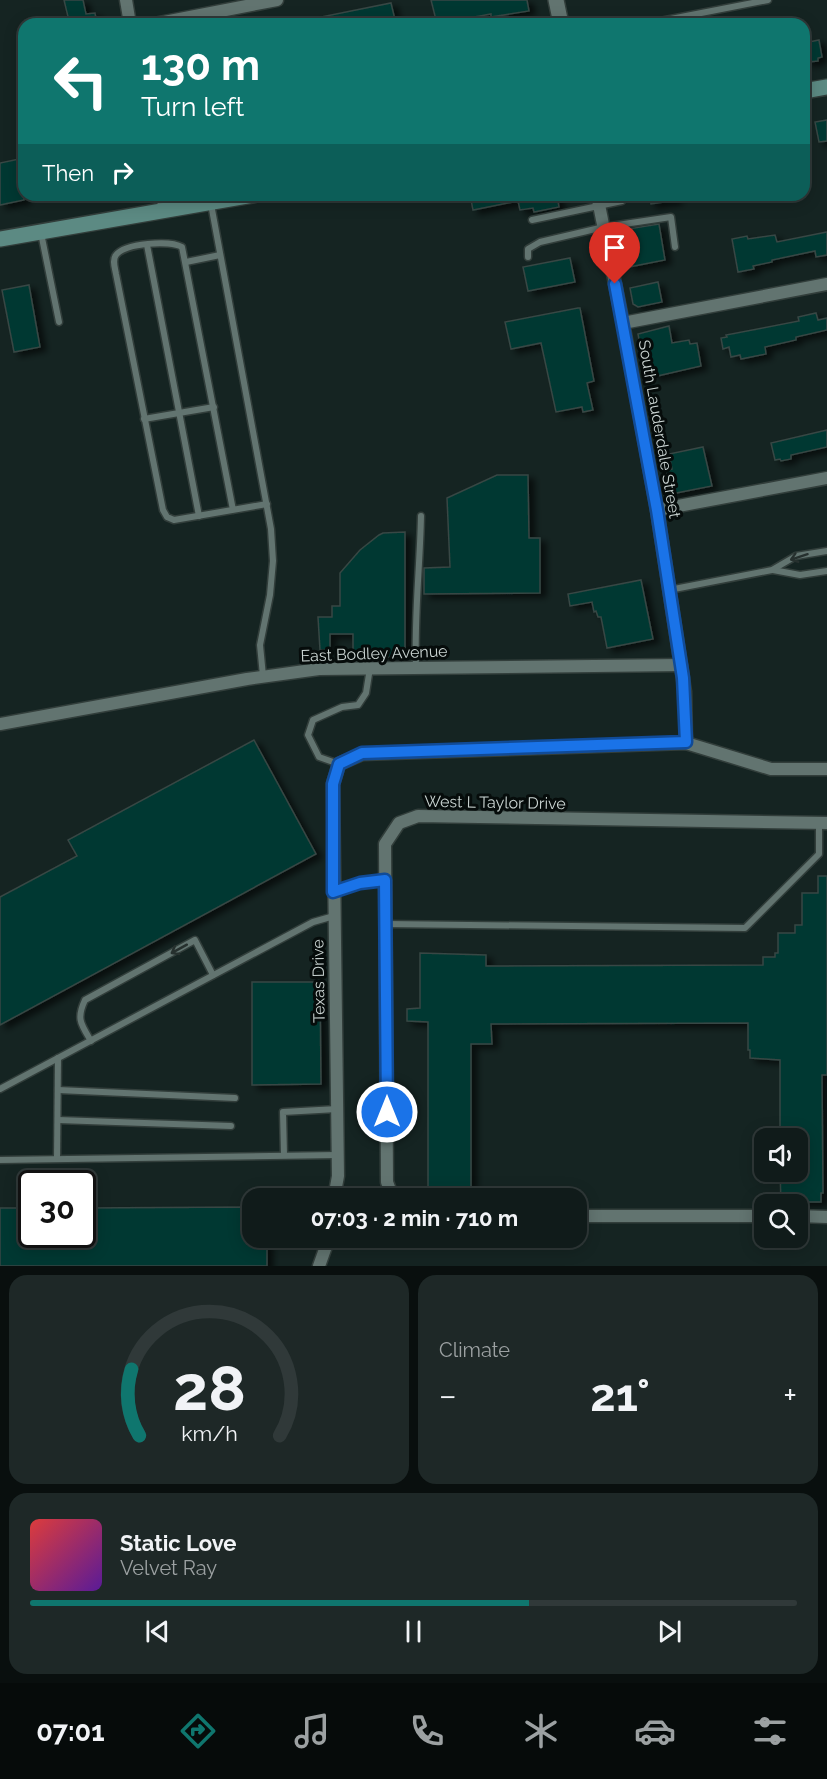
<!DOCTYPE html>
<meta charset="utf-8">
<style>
body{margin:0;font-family:Raleway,sans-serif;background:#1e2827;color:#f1f3f6;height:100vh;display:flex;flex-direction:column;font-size:22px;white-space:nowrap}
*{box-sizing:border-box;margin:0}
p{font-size:20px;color:#9ca1a2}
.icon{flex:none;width:33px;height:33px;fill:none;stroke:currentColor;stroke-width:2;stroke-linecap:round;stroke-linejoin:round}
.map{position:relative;height:1266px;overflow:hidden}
.drawer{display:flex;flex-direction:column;gap:9px;padding:9px;background:#090f0e;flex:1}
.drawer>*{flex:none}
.top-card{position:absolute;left:18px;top:18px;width:792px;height:183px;border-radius:18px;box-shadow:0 3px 15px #0003,0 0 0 2px #303939;background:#0f766e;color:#fff;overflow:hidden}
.buttons{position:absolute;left:754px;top:1128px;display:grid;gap:12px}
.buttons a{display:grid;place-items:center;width:54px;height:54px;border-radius:12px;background:#101b1a;box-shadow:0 3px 15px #0003,0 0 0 2px #303939;font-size:30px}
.speed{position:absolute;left:18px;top:1170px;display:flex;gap:12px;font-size:30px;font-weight:700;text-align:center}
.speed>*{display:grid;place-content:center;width:78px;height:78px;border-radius:50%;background:#101b1a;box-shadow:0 3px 15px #0003,0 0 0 2px #303939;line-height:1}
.speed .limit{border:3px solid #111;border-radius:9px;background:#fff;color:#111}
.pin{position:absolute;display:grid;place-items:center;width:51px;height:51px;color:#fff;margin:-62px -26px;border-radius:50% 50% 50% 0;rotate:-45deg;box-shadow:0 0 6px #0007}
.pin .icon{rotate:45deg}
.me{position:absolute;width:66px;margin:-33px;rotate:0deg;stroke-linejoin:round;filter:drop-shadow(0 0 4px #0008)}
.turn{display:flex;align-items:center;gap:21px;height:126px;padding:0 24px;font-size:27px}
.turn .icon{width:78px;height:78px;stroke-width:2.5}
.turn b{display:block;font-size:42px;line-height:51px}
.then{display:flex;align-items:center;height:57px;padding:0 24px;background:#0003;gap:12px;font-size:22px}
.big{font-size:45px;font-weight:700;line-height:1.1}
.drawer .tile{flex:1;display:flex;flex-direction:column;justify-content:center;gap:9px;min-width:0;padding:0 21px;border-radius:18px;background:#1e2827}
.drawer .dial{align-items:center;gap:0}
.dial svg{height:156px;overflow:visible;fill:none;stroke:#303939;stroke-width:7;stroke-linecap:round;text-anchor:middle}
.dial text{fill:#f1f3f6;stroke:none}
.song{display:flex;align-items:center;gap:18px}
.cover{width:72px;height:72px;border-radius:9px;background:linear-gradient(135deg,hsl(0 70% 55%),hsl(270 70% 35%))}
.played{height:6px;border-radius:3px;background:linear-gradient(90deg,#0f766e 65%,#303939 65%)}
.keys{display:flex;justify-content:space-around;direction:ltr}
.heat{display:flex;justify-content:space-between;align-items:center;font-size:33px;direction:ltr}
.drawer .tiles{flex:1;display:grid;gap:9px;grid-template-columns:1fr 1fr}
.tile:last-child{grid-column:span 2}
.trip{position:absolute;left:242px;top:1188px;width:345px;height:60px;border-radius:18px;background:#101b1a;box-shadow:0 3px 15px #0003,0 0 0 2px #303939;font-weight:700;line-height:60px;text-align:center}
.menu{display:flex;height:96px;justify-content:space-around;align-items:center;background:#060b0a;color:#9ca1a2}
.menu .icon{width:42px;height:42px}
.menu .current{color:#0f766e}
.menu b{font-size:27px;color:#f1f3f6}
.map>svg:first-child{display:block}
.building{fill:#003932;stroke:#374744;stroke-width:1.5;filter:url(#shadow)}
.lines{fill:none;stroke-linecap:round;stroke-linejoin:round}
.service-casing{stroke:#323e3b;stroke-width:9}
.minor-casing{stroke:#323e3b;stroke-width:15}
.tertiary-casing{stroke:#323e3b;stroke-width:18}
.secondary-casing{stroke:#323e3b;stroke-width:18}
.service{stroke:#627470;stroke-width:6}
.minor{stroke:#627470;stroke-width:12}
.tertiary{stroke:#627470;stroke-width:15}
.secondary{stroke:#5c8a83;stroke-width:15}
.oneway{stroke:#26302e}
.route-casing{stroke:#114b97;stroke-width:15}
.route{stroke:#1a73e8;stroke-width:10}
.labels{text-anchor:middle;stroke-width:6;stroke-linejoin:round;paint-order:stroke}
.street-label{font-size:16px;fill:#cad4d2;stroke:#060c0b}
</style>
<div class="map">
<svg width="827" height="1266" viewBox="0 0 827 1266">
<defs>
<filter id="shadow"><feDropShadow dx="6" dy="4" stdDeviation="3" flood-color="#0009"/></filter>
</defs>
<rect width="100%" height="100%" fill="#152422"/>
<g class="building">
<polygon points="64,0 83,0 86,14 95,13 97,24 78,24 77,20 69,21"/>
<polygon points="431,0 527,0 529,11 491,17 491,14 437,24"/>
<polygon points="391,3 396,24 307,24 306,20"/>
<polygon points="819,40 822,57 818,58 818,61 808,62 807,60 804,61 804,43"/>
<polygon points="827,120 827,141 819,142 815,122"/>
<polygon points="24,158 24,200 0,205 0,163"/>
<polygon points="470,195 557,195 559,207 534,212 533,208 520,210 518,201 473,210"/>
<polygon points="649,195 676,195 676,200 651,204"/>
<polygon points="659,224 665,260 629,267 622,230"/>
<polygon points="827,232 827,255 816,257 815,251 772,260 772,262 753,266 754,269 738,272 732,239 747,236 748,239 775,235 777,242"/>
<polygon points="570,258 575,282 528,291 523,267"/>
<polygon points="658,282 662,302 638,307 633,304 630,288"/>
<polygon points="29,285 40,347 14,352 2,290"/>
<polygon points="578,308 580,308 594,381 587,383 593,410 583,412 582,407 556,412 541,343 511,349 505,322"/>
<polygon points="816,313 818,320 827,318 827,330 796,337 796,340 765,347 766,354 741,359 740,355 731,357 729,347 723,349 721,338 727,337 726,335 799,321 798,317"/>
<polygon points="669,326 672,343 689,340 690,344 697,343 701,366 653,377 647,345 640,345 638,334"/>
<polygon points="827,430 827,447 791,455 791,459 781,461 780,459 775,460 771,443"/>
<polygon points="703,447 712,486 671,494 666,471 672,469 669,454"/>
<polygon points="497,475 528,475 529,538 540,538 540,593 424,594 424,568 450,567 447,498"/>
<polygon points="405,532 405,657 383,657 383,653 353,653 353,634 330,634 330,650 320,650 318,617 332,617 332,606 340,606 340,573 360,550 379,535 383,533"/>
<polygon points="641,580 653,639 607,648 601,617 598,617 596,611 594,612 592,602 570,606 568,594"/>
<polygon points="254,740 316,854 0,1025 0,897 77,856 68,840"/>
<polygon points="818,876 827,876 827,1075 822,1075 823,1193 821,1193 821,1202 781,1202 780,1172 798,1172 798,1138 780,1138 780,1060 750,1058 750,1050 748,1050 748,1023 491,1024 492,1044 471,1044 471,1187 468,1187 469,1197 428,1197 428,1022 407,1021 407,1009 420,1008 420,953 486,955 486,966 763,965 763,957 775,957 775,953 778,953 778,933 795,933 795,925 802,925 802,893 818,893"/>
<polygon points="252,982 320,982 321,1084 252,1085"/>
<polygon points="252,1207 252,1238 267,1238 267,1266 0,1266 0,1208 32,1208 32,1234 82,1234 82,1208"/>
</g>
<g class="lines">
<defs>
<g id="service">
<polyline points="645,24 768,0"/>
<polyline points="211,204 271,529 273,561 270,595 260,645 263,676"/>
<polyline points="532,220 622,201 620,195"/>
<polyline points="41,233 59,322"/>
<polyline points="147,245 199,516"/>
<polyline points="528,257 528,249 540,242 604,227 671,217 675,247"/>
<polyline points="186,262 220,255"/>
<polyline points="144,419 214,407"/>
<path d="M233,510L182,247C170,240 125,243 116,255C112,260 115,268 116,274L163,510L167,517L174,520L267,504"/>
<polyline points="773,570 800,575 827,571"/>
<polyline points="669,590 772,570 796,556 827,551"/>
<path d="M416,668C414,617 420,567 421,516"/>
<polyline points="339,764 319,757 308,735 313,720 342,707 358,705 366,693 370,668"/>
<polyline points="334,892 360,883 385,880"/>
<polyline points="386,924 745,928 819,854 819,823"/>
<path d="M91,1041C81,1024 76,1019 85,1000L195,940L213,975"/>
<polyline points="0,1089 313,922 334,916"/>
<polyline points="58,1090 235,1098"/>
<polyline points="58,1120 231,1126"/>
<polyline points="284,1155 283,1112 337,1109"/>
<polyline points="57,1158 58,1058"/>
<polyline points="0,1160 337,1155"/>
</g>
<g id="minor">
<polyline points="126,0 130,24"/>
<polyline points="154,24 277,0"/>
<polyline points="162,195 165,211"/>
<polyline points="597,195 623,323 657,510 685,692 686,743"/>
<polyline points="623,323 827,284"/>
<polyline points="657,510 827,478"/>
<polyline points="0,724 247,679 319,669 681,665"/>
<polyline points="334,1198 338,1176 333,784 339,764 362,754 686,743 771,769 827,769"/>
<polyline points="393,1198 387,1182 385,844 399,823 418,816 827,823"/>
<polyline points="576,1216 765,1216"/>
<polyline points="798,1216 827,1217"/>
<polyline points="319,1266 329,1238"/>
</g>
<polyline id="tertiary" points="556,0 561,24"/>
<g id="secondary">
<polyline points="804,91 827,87"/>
<polyline points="0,239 253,195"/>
</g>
</defs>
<use href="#service" class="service-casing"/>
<use href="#minor" class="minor-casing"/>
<use href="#tertiary" class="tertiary-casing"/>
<use href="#secondary" class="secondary-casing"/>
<use href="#service" class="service"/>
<use href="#minor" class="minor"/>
<use href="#tertiary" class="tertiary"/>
<use href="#secondary" class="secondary"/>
</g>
<defs><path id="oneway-shaft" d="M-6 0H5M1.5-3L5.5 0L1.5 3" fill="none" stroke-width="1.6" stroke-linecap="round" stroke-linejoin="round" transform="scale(1.5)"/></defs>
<g class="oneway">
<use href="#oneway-shaft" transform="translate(799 557) rotate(162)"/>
<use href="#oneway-shaft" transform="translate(179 949) rotate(151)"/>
</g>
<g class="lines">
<defs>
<polyline id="route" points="387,1112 385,880 360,883 333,892 333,784 339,764 362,753 686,742 683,678 657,510 615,284"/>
</defs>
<use href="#route" class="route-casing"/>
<use href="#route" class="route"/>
</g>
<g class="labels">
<g class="street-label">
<text transform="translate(660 429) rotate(80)" y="6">South Lauderdale Street</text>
<text transform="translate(374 653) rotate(-2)" y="6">East Bodley Avenue</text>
<text transform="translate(495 802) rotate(1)" y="6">West L Taylor Drive</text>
<text transform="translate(318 981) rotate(-91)" y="6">Texas Drive</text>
</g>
</g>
</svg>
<div class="buttons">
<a><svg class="icon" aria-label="sound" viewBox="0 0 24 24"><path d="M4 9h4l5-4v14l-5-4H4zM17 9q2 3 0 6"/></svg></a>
<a><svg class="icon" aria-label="search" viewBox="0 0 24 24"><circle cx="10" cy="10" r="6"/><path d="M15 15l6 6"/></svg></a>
</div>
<div class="speed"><div class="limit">30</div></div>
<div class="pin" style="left:615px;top:284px;background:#d93025"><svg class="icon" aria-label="arrive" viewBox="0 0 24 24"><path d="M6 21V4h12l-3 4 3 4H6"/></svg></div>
<svg class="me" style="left:387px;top:1112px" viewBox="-20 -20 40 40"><circle r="17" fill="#1a73e8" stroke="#fff" stroke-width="3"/><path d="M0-11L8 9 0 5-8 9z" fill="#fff"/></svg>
<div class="trip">07:03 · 2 min · 710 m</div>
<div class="top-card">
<div class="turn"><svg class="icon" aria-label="left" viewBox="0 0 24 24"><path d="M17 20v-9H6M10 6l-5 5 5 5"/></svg><div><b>130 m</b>Turn left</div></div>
<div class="then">Then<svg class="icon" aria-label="right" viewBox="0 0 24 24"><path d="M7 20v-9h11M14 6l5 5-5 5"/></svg></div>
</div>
</div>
<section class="drawer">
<div class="tiles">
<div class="tile dial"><svg viewBox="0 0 100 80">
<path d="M14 69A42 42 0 1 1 86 69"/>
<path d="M14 69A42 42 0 0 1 10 35" stroke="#0f766e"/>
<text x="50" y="56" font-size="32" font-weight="700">28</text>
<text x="50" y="72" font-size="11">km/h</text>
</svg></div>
<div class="tile"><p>Climate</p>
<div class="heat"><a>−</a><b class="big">21°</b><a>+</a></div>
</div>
<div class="tile">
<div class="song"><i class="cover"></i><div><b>Static Love</b><p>Velvet Ray</p></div></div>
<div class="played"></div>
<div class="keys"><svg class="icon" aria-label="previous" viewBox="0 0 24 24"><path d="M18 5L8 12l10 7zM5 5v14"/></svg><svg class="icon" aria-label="pause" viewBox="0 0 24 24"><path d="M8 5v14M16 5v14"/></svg><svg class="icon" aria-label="next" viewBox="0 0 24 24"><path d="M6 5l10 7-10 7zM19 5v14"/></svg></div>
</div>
</div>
</section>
<nav class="menu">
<b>07:01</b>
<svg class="icon current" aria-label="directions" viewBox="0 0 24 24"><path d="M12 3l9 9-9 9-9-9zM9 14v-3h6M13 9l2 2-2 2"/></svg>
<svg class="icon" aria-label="music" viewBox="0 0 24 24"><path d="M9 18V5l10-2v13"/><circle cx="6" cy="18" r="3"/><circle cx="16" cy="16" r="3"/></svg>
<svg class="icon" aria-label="phone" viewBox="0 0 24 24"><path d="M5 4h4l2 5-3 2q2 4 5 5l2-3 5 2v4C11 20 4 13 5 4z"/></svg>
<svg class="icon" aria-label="climate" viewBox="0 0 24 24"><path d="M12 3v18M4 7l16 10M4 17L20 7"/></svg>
<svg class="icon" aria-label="car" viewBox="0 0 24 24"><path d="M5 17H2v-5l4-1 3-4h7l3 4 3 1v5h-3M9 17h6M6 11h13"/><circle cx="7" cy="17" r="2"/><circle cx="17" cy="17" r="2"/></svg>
<svg class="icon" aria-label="filters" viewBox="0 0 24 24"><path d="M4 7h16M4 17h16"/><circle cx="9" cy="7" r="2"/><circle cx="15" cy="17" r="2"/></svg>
</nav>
